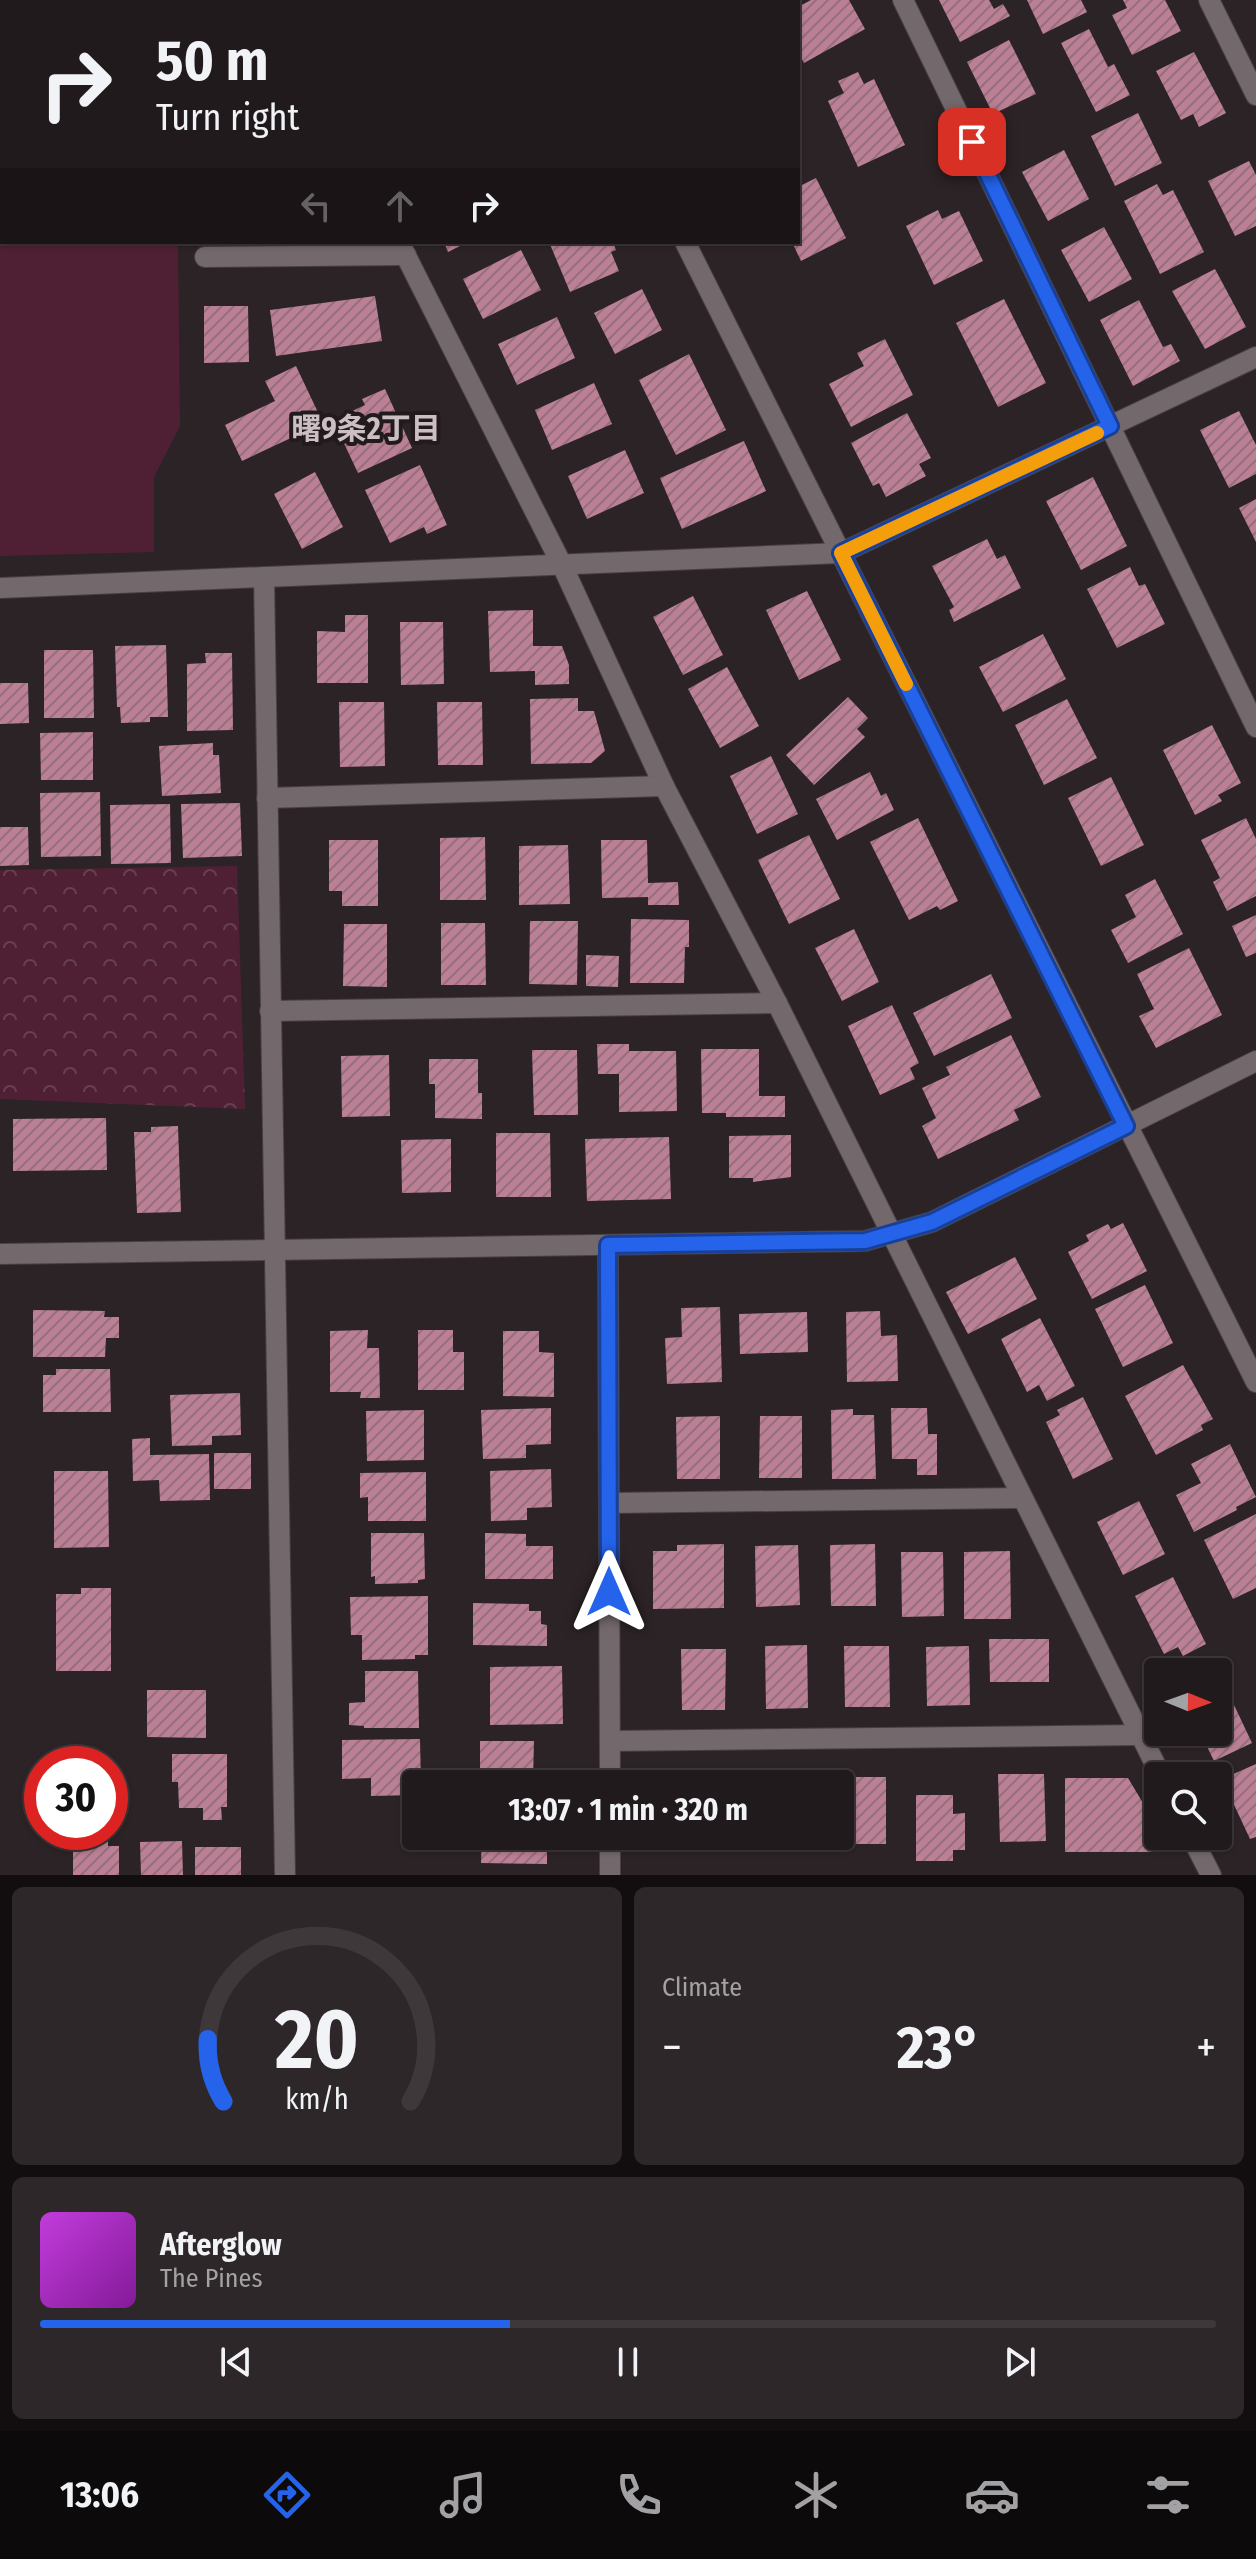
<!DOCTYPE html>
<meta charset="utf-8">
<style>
body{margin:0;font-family:"Fira Sans Condensed","Noto Sans JP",sans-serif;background:#2d2729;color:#f1f3f6;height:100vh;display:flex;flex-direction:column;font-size:30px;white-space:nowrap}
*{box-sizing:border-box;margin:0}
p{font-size:26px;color:#a2a1a3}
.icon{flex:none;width:44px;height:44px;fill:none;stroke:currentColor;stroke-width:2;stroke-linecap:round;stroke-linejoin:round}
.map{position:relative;height:1875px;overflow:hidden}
.side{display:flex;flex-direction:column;gap:12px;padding:12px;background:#120e0f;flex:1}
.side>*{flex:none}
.hud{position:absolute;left:0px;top:0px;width:800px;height:244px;box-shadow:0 2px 6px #0004,0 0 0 2px #3e383b;background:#211a1c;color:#f1f3f6;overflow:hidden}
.needle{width:52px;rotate:91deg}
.tools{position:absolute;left:1144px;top:1658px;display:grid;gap:16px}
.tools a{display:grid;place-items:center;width:88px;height:88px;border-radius:8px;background:#211a1c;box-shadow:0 2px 6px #0004,0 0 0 2px #3e383b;font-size:40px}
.speed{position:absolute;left:24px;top:1746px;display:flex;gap:16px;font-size:40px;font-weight:700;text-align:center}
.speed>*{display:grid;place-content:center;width:104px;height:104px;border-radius:50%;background:#211a1c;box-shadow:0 2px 6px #0004,0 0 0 2px #3e383b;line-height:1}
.speed .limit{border:12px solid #d22;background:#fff;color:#111}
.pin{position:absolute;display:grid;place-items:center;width:68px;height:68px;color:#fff;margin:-34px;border-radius:16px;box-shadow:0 4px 12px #0006}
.me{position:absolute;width:88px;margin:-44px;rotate:0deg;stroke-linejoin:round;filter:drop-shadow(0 0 6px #0008)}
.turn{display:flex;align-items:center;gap:28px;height:168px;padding:0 24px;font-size:36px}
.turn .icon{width:104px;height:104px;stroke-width:2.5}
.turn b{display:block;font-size:56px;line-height:68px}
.lanes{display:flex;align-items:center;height:76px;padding:0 24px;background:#0003;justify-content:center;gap:40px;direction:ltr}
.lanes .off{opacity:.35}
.big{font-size:60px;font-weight:700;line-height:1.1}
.side .card{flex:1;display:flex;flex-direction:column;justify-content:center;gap:12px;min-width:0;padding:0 28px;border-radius:12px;background:#2d2729}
.side .dial{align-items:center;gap:0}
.dial svg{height:208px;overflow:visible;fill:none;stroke:#3e383b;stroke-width:7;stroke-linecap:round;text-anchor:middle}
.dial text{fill:#f1f3f6;stroke:none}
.song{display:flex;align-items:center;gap:24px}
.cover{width:96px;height:96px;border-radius:12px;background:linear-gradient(135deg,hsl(290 70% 55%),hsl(290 70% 35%))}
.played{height:8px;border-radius:4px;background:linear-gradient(90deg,#2563eb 40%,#3e383b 40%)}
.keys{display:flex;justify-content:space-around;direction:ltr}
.heat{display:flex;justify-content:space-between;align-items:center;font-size:44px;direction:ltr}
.side .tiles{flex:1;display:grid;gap:12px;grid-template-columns:1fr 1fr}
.card:last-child{grid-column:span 2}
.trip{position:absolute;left:402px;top:1770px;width:452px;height:80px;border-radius:8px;background:#211a1c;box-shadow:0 2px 6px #0004,0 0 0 2px #3e383b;font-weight:700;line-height:80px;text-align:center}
.tabs{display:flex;height:128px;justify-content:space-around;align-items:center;background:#0d0a0b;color:#a2a1a3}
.tabs .icon{width:56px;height:56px}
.tabs .selected{color:#2563eb}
.tabs b{font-size:36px;color:#f1f3f6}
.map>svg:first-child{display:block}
.green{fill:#4f2034}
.park{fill:url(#park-crowns)}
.building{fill:url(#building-hatch)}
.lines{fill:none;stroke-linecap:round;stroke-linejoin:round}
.lane-casing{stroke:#474043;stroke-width:22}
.street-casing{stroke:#474043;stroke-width:22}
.lane{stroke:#73686c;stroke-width:20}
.street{stroke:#73686c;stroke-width:20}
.route-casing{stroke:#184099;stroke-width:20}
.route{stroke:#2563eb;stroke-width:14}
.slow{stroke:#f59e0b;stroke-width:14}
.labels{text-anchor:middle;stroke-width:8;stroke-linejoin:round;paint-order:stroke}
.neighbourhood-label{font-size:30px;font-weight:bold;fill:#cbbfc3;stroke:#221a1c}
</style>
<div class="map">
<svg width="1256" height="1875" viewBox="0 0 1256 1875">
<defs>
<pattern id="park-crowns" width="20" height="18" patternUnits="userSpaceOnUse" patternTransform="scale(2)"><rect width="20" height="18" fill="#4f2034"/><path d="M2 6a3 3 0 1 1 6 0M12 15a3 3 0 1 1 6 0" fill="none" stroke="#684051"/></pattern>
<pattern id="building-hatch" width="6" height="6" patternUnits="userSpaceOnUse" patternTransform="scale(2)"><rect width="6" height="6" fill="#bb8095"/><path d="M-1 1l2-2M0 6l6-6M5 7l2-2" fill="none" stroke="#966d7c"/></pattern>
</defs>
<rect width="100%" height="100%" fill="#2c2326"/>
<polygon class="green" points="0,222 2,222 2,242 178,242 180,426 154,477 154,552 0,556"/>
<polygon class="park" points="237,866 245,1109 0,1099 0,870"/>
<g class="building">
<polygon points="811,0 849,0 865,29 804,63 798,52 798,7"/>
<polygon points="939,0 989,0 994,9 1003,4 1010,16 960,42"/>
<polygon points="1027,0 1081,0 1087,12 1043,34"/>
<polygon points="1123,0 1165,0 1181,31 1132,55 1112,15 1127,8"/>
<polygon points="1089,29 1108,67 1114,64 1130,95 1096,112 1061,43"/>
<polygon points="1009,40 1036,94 993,114 967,62"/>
<polygon points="1194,52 1226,113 1199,127 1193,114 1181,120 1156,71"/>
<polygon points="858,72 864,84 874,79 905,145 858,167 828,101 844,93 838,81"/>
<polygon points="1138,113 1162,163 1115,186 1091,136"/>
<polygon points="1064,150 1089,199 1048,221 1022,172"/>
<polygon points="1249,161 1256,175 1256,226 1235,236 1208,181"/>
<polygon points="816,178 846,238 801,261 792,242 798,242 798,187"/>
<polygon points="1157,184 1163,195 1173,190 1204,252 1160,274 1124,201"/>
<polygon points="938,210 942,219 959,211 983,261 934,285 906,226"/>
<polygon points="1104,227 1132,279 1089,302 1061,250"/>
<polygon points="444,242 468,242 448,252"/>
<polygon points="549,242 613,242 616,250 611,252 619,271 570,292"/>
<polygon points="521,250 541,290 483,319 463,279"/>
<polygon points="1215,269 1246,327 1205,349 1172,291"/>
<polygon points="642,289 662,330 615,354 594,313"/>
<polygon points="375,296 382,341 276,356 270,310"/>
<polygon points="1004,299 1046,383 998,407 956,323"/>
<polygon points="1139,300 1163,347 1171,344 1180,361 1133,386 1100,320"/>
<polygon points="204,306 248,306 249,362 204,363"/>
<polygon points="557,317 575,358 517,385 498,344"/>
<polygon points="885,339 913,395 851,427 829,384 864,366 857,353"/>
<polygon points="689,354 726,430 676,455 639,380"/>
<polygon points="296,366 323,423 242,461 225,425 275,401 265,381"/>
<polygon points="594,383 612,424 552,450 535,410"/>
<polygon points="385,389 412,448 358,473 333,420 365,405 362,399"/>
<polygon points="1239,411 1256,445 1256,474 1229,488 1200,430"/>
<polygon points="907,413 931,458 919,464 926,476 886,497 879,483 873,486 851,443"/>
<polygon points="744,441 766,491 682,529 660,478"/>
<polygon points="625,450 644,493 587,519 568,476"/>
<polygon points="420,465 447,525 427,534 424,527 390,543 365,490"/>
<polygon points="315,472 343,527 302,549 274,494"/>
<polygon points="1093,477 1127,546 1081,570 1046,501"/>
<polygon points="1256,499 1256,542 1239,508"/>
<polygon points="987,539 997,559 1005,555 1021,588 954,622 949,610 954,607 932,566"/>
<polygon points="1130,567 1139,586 1145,584 1165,624 1117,648 1087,589"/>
<polygon points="807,591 841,660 799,680 766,610"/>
<polygon points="693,596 723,655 683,675 653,617"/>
<polygon points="533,610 533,646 562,646 569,665 569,684 535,685 535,671 490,672 488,611"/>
<polygon points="345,615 368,615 368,683 317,683 317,631 345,632"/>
<polygon points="400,622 443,622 444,684 401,685"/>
<polygon points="1043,634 1066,679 1003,712 979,667"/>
<polygon points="166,645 168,717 150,717 150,722 121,723 120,707 117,707 115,646"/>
<polygon points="44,650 93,650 94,718 44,718"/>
<polygon points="205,653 232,653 233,730 187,731 187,664 206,663"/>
<polygon points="727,667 759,726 720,748 688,689"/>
<polygon points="0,683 28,683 29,723 0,724"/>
<polygon points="848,697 868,718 857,729 865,737 814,785 786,755"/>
<polygon points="578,698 578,711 594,711 605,751 591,763 531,764 530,699"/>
<polygon points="1067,699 1097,758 1044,785 1015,725"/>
<polygon points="339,702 384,702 385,766 340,767"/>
<polygon points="437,702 482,702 483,765 438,765"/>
<polygon points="1212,725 1241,783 1218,795 1222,801 1195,815 1163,750"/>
<polygon points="93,732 93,780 41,780 40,733"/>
<polygon points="213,743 213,755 219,755 221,793 162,796 159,746"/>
<polygon points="771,756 798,814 757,834 730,776"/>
<polygon points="870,772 881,796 886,793 894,810 837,840 816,799"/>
<polygon points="1111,777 1144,845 1101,866 1068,798"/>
<polygon points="100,792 101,856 41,857 40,793"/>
<polygon points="240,803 242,856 183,858 181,804"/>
<polygon points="170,804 171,863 111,864 110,805"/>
<polygon points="918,818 958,901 940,910 937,906 909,920 870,842"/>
<polygon points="1246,818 1256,839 1256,896 1227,911 1213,882 1220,878 1201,840"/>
<polygon points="0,827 28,827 29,865 0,866"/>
<polygon points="809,835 840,899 789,924 758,860"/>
<polygon points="485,837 486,900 440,900 440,838"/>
<polygon points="329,840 378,840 378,906 342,906 342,891 329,891"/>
<polygon points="601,840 647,840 648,883 678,882 679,905 648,905 648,897 602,898"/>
<polygon points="568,845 570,904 519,905 519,846"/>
<polygon points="1155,879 1183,934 1128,963 1111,930 1136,917 1125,895"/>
<polygon points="1256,915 1256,953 1246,957 1232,926"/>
<polygon points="631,919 689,920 689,947 685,947 684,983 630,983"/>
<polygon points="530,921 578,921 577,985 529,984"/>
<polygon points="441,923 485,923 486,985 441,985"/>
<polygon points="344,924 387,924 387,987 343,986"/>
<polygon points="854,929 879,982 842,1001 815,948"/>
<polygon points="1189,948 1222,1015 1156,1048 1139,1016 1154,1009 1137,974"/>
<polygon points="586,955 619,956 618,987 586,986"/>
<polygon points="991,974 1012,1018 934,1056 913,1013"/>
<polygon points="892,1005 919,1063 910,1068 915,1079 880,1095 848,1026"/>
<polygon points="1011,1035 1041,1097 1014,1110 1019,1120 938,1159 922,1126 936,1118 922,1088 950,1075 946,1067"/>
<polygon points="597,1044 629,1044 629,1051 676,1051 677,1111 619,1112 619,1074 598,1074"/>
<polygon points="701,1049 759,1049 759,1096 785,1096 785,1117 726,1117 726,1113 702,1113"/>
<polygon points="532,1050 577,1050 578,1115 534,1115"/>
<polygon points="389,1055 390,1116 342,1117 341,1056"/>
<polygon points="429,1059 478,1059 478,1093 482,1093 482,1119 435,1118 435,1084 429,1084"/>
<polygon points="106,1118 107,1170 13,1171 13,1119"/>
<polygon points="178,1126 181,1212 137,1213 134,1132 151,1132 151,1127"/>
<polygon points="496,1133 550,1133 551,1197 496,1197"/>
<polygon points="791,1135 791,1177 753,1182 753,1178 729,1178 729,1136"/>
<polygon points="669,1137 671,1199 587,1201 585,1139"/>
<polygon points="451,1139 451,1192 402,1193 401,1140"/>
<polygon points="1123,1223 1147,1271 1092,1299 1068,1252 1089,1241 1086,1235 1108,1224 1111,1229"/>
<polygon points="1015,1257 1037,1299 968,1334 946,1292"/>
<polygon points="1145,1285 1173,1343 1123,1367 1095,1309"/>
<polygon points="720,1307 722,1382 667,1384 665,1338 682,1337 681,1308"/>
<polygon points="33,1310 105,1311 104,1317 119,1317 119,1338 106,1338 105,1357 33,1357"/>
<polygon points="880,1311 881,1336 897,1335 898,1381 847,1382 846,1312"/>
<polygon points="807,1312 808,1352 740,1354 739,1314"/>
<polygon points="1040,1318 1075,1386 1047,1401 1039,1385 1027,1392 1001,1339"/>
<polygon points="368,1330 367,1348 379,1348 380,1398 360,1398 361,1392 330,1392 330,1331"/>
<polygon points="418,1330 453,1330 453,1352 464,1352 464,1390 418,1390"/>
<polygon points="503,1331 539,1331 539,1352 554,1353 554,1397 503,1396"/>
<polygon points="1183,1365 1213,1419 1201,1425 1203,1430 1156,1455 1125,1396"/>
<polygon points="56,1369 110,1369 111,1412 43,1412 43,1375 56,1375"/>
<polygon points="240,1393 241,1435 212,1436 212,1445 172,1446 170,1395"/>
<polygon points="1083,1397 1113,1459 1073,1479 1046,1422 1060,1415 1057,1410"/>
<polygon points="551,1408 551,1444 526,1445 526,1458 483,1459 481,1410"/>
<polygon points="891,1408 927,1408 928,1434 937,1434 937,1475 917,1475 917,1459 892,1459"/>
<polygon points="853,1409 853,1415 874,1415 876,1479 832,1479 831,1410"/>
<polygon points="424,1410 424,1460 367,1461 366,1411"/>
<polygon points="720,1416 720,1479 677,1479 676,1417"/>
<polygon points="760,1416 802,1416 802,1478 759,1478"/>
<polygon points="150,1438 150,1455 209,1454 210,1500 160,1501 159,1480 133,1481 132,1439"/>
<polygon points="1230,1444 1256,1497 1236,1507 1237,1510 1194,1532 1176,1495 1201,1483 1191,1464"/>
<rect x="214" y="1453" width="37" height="36"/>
<polygon points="551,1469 552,1507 527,1508 527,1520 491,1521 490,1471"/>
<polygon points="54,1471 108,1471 109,1547 54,1548"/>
<polygon points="426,1472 426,1521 368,1521 368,1497 360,1498 360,1473"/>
<polygon points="1139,1501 1165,1554 1123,1575 1097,1522"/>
<polygon points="1256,1514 1256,1588 1233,1599 1204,1540"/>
<polygon points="371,1533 424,1533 425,1579 418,1580 418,1583 375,1584 375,1576 371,1577"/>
<polygon points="485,1533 526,1534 526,1546 553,1546 553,1579 485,1579"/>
<polygon points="724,1544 724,1608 653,1609 653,1551 677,1551 677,1545"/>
<polygon points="875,1544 876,1606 831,1606 830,1545"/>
<polygon points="798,1545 800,1605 756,1607 755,1546"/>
<polygon points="1010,1551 1011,1619 964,1619 964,1552"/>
<polygon points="901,1552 943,1552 944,1616 902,1617"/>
<polygon points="1173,1577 1206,1644 1183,1656 1178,1647 1164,1654 1135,1596"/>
<polygon points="81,1588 111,1588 111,1671 56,1671 56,1594 81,1594"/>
<polygon points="428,1596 428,1655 415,1655 415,1659 362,1660 362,1635 351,1635 350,1597"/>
<polygon points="473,1603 529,1604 529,1611 541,1611 541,1624 547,1625 547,1646 473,1645"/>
<polygon points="989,1639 1049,1639 1049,1682 990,1682"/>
<polygon points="807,1645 808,1708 766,1709 765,1646"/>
<polygon points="844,1646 889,1646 890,1707 845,1707"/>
<polygon points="969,1646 970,1705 927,1706 926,1647"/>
<polygon points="681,1649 726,1649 725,1710 682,1710"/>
<polygon points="562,1666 563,1724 490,1725 490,1667"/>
<polygon points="365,1671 418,1671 419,1728 364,1728 364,1726 349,1725 349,1703 365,1702"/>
<polygon points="1226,1688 1252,1743 1214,1761 1200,1732 1218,1732 1218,1692"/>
<polygon points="147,1690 206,1690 206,1738 147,1737"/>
<polygon points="420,1739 421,1784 416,1784 416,1795 371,1796 371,1778 342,1779 342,1740"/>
<polygon points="480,1741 534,1741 533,1781 544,1781 544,1784 480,1784"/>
<polygon points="172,1754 227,1754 227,1807 221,1807 222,1820 203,1820 203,1808 179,1808 178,1782 172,1782"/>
<polygon points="1256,1764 1256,1837 1250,1839 1222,1779"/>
<rect x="110" y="1770" width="6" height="35"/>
<polygon points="998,1774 1044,1774 1046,1841 1000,1842"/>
<rect x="840" y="1777" width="46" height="67"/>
<rect x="762" y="1778" width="42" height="6"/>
<polygon points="1065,1778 1128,1778 1143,1803 1143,1818 1150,1818 1157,1833 1157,1852 1065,1852"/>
<rect x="680" y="1779" width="45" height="5"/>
<polygon points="916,1795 953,1795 953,1814 965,1813 965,1850 953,1850 953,1861 916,1861"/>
<polygon points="482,1836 553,1836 552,1845 547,1845 547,1864 481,1863"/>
<rect x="681" y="1836" width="45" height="7"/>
<polygon points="762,1836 805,1836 805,1843 762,1844"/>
<polygon points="73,1838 108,1838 108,1846 119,1846 119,1875 73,1875"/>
<polygon points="182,1841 183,1875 141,1875 140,1842"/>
<rect x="195" y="1847" width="46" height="28"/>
</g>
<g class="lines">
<defs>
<polyline id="lane" points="205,257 406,255"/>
<g id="street">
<polyline points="278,0 279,2"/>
<polyline points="564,0 565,2"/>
<polyline points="903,0 1256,727"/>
<polyline points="1209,0 1256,95"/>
<polyline points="399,242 562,565 664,786 777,1003 1161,1776"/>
<polyline points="685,242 1256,1382"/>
<polyline points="264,577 285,1875"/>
<polyline points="0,588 841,553 1256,357"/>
<polyline points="267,798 664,786"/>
<polyline points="270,1011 777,1003"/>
<polyline points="608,1245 610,1784"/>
<polyline points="0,1254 865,1241 932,1222 1256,1061"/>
<polyline points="609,1503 1022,1498"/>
<polyline points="610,1741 1141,1735"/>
<polyline points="610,1836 610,1875"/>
<polyline points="1191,1836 1211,1875"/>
</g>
</defs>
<use href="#lane" class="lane-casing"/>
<use href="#street" class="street-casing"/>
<use href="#lane" class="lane"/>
<use href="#street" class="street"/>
</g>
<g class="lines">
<defs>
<polyline id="route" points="609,1592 608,1245 865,1241 932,1222 1126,1126 841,553 1110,426 972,142"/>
</defs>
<use href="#route" class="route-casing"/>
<use href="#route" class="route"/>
<polyline class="slow" points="906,684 841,553 1097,433"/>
</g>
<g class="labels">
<g class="neighbourhood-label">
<text x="366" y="439">曙9条2丁目</text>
</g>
</g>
</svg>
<div class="tools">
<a><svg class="needle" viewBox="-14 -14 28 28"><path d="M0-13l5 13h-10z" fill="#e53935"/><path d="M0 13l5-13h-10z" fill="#a2a1a3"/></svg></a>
<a><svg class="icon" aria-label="search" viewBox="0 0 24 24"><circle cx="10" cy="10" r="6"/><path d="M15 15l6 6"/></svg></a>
</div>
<div class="speed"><div class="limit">30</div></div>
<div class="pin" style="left:972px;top:142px;background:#d93025"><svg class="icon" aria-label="arrive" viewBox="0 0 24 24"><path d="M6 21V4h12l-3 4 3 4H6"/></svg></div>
<svg class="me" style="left:609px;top:1592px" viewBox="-20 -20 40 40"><path d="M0-17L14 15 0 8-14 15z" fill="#2563eb" stroke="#fff" stroke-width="4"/></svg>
<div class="trip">13:07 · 1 min · 320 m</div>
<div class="hud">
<div class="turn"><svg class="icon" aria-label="right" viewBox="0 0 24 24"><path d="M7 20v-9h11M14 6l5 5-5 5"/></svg><div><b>50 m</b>Turn right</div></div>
<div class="lanes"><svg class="icon off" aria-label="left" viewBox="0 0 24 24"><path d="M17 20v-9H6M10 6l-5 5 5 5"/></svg><svg class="icon off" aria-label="ahead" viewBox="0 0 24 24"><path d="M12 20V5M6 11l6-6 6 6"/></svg><svg class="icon" aria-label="right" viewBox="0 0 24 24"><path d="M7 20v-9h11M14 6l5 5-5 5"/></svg></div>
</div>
</div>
<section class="side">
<div class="tiles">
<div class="card dial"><svg viewBox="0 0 100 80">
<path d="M14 69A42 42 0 1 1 86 69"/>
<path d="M14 69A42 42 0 0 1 8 45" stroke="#2563eb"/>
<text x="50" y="56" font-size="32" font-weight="700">20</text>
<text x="50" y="72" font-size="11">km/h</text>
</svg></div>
<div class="card"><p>Climate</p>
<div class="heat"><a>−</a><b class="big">23°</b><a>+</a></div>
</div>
<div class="card">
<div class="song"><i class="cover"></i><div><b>Afterglow</b><p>The Pines</p></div></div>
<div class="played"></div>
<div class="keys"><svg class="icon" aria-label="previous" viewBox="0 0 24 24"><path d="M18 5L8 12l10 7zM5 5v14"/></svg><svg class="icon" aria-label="pause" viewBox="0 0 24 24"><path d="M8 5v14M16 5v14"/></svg><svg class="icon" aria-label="next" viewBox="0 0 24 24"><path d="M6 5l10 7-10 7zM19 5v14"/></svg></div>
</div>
</div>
</section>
<nav class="tabs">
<b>13:06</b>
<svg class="icon selected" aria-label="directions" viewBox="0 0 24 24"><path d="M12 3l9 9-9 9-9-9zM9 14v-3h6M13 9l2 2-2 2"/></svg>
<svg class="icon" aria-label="music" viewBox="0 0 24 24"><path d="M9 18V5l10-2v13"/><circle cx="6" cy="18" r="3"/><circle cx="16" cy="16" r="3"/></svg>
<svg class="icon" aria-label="phone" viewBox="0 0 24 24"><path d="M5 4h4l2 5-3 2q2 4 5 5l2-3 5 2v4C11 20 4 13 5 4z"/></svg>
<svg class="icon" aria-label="climate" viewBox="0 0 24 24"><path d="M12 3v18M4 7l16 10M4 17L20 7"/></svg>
<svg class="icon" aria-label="car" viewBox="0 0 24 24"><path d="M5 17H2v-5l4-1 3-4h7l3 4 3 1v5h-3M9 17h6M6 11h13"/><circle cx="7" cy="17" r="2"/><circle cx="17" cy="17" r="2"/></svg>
<svg class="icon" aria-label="filters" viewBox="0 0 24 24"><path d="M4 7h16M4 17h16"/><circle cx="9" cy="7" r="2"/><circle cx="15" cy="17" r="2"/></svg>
</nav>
